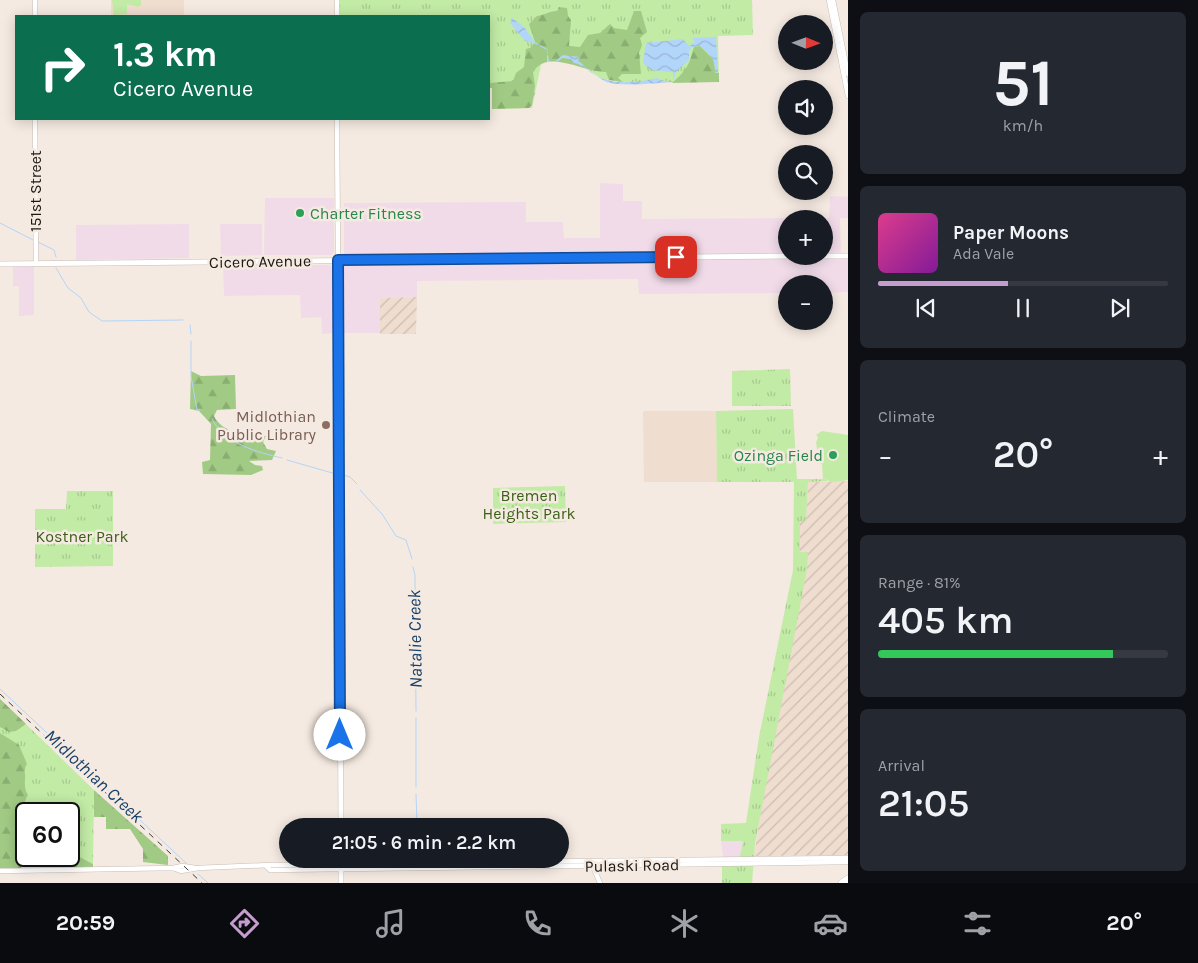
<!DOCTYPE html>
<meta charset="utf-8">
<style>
body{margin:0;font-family:Karla,sans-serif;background:#242831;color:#f1f3f6;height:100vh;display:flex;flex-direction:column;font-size:19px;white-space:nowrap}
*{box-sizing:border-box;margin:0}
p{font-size:16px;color:#9ea1a6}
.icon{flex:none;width:28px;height:28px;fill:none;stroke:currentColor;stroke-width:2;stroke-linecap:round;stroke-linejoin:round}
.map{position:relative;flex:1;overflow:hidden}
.sheet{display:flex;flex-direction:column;gap:12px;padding:12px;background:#0d0f14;width:350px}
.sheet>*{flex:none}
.hud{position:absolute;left:15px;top:15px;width:475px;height:105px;border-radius:0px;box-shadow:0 2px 12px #0003;background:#0b6e4f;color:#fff;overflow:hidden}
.needle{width:32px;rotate:91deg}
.buttons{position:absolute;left:778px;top:15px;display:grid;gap:10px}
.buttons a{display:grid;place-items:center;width:55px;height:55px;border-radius:50%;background:#171b24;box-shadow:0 2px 12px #0003;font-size:25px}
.speed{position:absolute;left:15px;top:802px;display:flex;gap:10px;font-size:25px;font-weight:700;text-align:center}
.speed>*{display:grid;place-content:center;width:65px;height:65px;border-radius:50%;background:#171b24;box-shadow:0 2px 12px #0003;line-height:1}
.speed .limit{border:2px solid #111;border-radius:8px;background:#fff;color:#111}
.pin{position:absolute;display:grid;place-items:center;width:42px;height:42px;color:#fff;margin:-21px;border-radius:10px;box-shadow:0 2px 8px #0006}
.me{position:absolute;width:55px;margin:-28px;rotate:0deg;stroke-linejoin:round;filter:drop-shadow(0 0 4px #0008)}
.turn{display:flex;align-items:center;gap:18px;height:105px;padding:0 15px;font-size:22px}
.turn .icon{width:65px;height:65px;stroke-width:2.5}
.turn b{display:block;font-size:35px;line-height:42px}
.big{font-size:38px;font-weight:600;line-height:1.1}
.sheet .widget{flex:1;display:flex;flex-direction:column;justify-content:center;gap:8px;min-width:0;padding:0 18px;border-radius:8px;background:#242831}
.sheet .dial{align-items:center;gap:0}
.dial b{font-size:65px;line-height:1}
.song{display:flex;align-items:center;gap:15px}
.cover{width:60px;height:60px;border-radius:8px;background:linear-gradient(135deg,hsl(330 70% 55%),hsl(290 70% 35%))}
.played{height:5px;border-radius:2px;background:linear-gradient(90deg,#c49cce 45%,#363941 45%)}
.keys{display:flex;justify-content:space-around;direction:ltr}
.heat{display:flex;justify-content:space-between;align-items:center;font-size:28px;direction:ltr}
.charge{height:8px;border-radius:4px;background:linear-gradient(90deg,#34c759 81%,#363941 0)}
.trip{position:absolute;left:279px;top:818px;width:290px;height:50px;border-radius:25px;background:#171b24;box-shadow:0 2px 12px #0003;font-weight:600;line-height:50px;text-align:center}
.tabs{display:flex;height:80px;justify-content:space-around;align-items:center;background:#090b0e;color:#9ea1a6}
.tabs .icon{width:35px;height:35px}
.tabs .active{color:#c49cce}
.tabs b{font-size:22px;color:#f1f3f6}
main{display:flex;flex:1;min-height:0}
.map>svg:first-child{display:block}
.commercial{fill:#f1dbe9;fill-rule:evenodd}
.industrial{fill:url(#industrial-furrows)}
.built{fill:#efddcf}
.grass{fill:url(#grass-tufts)}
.forest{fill:url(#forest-firs)}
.garden{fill:#c2eba6}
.water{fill:url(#water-waves)}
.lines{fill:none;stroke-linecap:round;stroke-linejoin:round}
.stream{stroke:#b2d5fa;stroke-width:1}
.secondary-casing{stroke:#c8bdb4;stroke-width:5.5}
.primary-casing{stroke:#c8bdb4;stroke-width:6}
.highway-casing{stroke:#c8bdb4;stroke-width:8}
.secondary{stroke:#fff;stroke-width:4.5}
.primary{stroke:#fff;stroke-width:5}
.highway{stroke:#fff;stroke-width:7}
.rail{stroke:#3d3834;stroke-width:1;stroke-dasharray:6 6;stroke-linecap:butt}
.route-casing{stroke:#114b97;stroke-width:12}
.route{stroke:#1a73e8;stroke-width:9}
.leisure-dot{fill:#2e9e5b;stroke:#f5eae1;stroke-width:2}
.education-dot{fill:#8d6e63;stroke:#f5eae1;stroke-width:2}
.labels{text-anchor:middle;stroke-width:5;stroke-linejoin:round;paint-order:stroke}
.street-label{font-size:16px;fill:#1b1814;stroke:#f5eae1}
.leisure-label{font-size:16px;fill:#27864d;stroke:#f5eae1;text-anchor:start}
.education-label{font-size:16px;fill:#785e54;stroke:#f5eae1;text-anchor:end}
.park-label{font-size:16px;fill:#3a5f16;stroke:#f5eae1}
.water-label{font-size:18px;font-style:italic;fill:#19426a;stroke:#f5eae1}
</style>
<main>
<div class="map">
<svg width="848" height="883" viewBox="0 0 848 883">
<defs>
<pattern id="industrial-furrows" width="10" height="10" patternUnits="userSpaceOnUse" patternTransform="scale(1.25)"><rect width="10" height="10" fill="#efddcf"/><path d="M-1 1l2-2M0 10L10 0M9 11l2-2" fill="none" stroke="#ccbdb1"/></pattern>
<pattern id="grass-tufts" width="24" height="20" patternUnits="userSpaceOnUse" patternTransform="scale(1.25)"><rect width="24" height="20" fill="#c2eba6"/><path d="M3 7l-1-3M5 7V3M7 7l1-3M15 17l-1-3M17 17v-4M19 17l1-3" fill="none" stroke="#a6c98e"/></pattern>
<pattern id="forest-firs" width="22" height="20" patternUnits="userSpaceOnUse" patternTransform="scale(1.25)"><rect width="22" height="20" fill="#a1cb84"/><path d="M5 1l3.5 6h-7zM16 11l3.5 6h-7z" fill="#8aae71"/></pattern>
<pattern id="water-waves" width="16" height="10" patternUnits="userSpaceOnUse" patternTransform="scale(1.25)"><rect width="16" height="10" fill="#b2d5fa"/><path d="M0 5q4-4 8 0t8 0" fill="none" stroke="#98b6d5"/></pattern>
</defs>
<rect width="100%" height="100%" fill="#f5eae1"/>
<g class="commercial">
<path d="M600,183L623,184V201H642V219L829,218L830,196L848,197V218H840L841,258H848V292L824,293V284H786V293L639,294L638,279L417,281V297L380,298V333H344V203L526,202V222H563L564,238H600ZM786,219H824V256H786Z"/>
<polygon points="265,198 334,198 334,253 331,255 264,255"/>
<polygon points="189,224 189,258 76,260 76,225"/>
<polygon points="220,224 262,224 262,255 221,256"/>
<polygon points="223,265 330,265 334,269 335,333 322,334 321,317 301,318 300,295 224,296"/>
<polygon points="13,267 34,267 34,315 19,316 19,286 13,286"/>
<polygon points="721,841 743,841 740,858 723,857"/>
</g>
<g class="industrial">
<polygon points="417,297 416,334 380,334 380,298"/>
<polygon points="848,481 848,855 754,856 800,552 800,521 806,520 808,482"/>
</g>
<g class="built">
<rect x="111" y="0" width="73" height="16"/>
<polygon points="643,411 716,411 717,482 644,482"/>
</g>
<g class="grass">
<polygon points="339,0 752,0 753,35 718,36 719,82 642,82 629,84 600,78 581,64 542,60 532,108 492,109 492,88 489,88 489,16 339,16"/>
<polygon points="790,369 791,406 732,406 732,371"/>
<polygon points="793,409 797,479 823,479 829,481 808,482 806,521 800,522 800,552 808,552 807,569 755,844 752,883 722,883 722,866 738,865 743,841 721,841 721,824 746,823 759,737 793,570 794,482 717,482 716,411"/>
<polygon points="565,486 566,522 493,524 493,488"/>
<polygon points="67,491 113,491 113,566 35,567 35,509 66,509"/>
<polygon points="0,699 94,790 93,864 78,856 69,855 69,814 26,814 26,856 40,856 41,867 0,868"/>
</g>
<g class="forest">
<path d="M559,7L567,8L568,16L571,20L569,46L580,47L588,35L600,33L610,24L614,28L627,30L634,11H641L647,32L640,38L642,45L639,53L641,74H622L618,78L623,82L609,80L606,72C584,73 548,48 533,72L535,86L532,105L529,108L492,109V88H489V83L513,81L516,73L524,67L526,49L530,48L535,42L529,24L537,16C545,15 549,11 557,11Z"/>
<path d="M700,46L714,60L715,73H719V82L672,83C678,78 687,69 690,60C692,55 692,52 694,47Z"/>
<path d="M191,371L201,376L235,375L236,409L217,410L214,416C223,434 248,436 266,436L263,442L267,449L276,451L272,460L249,461L255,465L262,466L263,470L251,475L203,474L202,462L210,460L211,424L199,411L190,409Z"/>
<polygon points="0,699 26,724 16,731 9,732 0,727"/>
<path d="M0,733L19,745L27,764L24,769C27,778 22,786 28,795C21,805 26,815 21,825C29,839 28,854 21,868H0Z"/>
<polygon points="94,790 168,856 168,865 143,862 143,849 130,829 106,829 106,817 94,817"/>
<polygon points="69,855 78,856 93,864 93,867 41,867 40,856"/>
</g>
<g class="garden">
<polygon points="112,0 141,0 141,5 138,7 127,4 127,14 114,15"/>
<polygon points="822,431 848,435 848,480 834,482 823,479 822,464 820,464 816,443 818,437 816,435"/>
<polygon points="66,520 103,521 103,543 65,542"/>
</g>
<path class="water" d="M512,18L524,27L535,42L547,49L549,61H556L562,55L580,57L578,61C584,64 585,68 590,72C609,86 636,83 657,78L663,81H674L673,72L651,70L643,63L646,43L683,39L688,45H691L695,42L692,38L716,37L718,73H715C716,60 710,54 700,46L692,47L689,51V60L675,73L674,82C656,83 623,87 607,82C597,78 582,63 574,63L571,59L562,58L557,62H547V50L534,43L525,41L510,23Z"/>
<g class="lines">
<g class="stream">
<polyline points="0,223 35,241"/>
<polyline points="38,242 54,250 56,257"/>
<polyline points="56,268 68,288 81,298 89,312 102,321 183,320"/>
<polyline points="190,325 191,334"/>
<polyline points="191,341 191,376 197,410 200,410"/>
<path d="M212,419C225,444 257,452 282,458"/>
<polyline points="287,460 336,474"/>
<polyline points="343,475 350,477 357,484"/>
<polyline points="360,490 382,514 396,536 406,540 412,559"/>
<polyline points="413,567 415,575 416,711"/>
<polyline points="0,689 187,864"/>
<polyline points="416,718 416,787"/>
<polyline points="416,794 417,824"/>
<polyline points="198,874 208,883"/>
</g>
<defs>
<g id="secondary">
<polyline points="35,0 35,16"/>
<polyline points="337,0 337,16"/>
<polyline points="829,0 848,96"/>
<polyline points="833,0 848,74"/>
<polyline points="35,119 36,263"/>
<polyline points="337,119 338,260"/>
<polyline points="592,864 600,883"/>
<polyline points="267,867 270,870 848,862"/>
<polyline points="173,868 182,866 196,868"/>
<polyline points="0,871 173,868 181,871 198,868 270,865 848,858"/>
</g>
<g id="primary">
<polyline points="824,256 848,256"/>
<polyline points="338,260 341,826"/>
<polyline points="0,264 790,256"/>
<polyline points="341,859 341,883"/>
</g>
<polyline id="highway" points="842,883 848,879"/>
</defs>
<use href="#secondary" class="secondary-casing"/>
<use href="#primary" class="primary-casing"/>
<use href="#highway" class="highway-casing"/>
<use href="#secondary" class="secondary"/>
<use href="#primary" class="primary"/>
<use href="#highway" class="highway"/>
<polyline class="rail" points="0,694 202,883"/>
</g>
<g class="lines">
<defs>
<polyline id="route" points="340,735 338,260 676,257"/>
</defs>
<use href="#route" class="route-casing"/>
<use href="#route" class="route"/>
</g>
<g class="leisure-dot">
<circle cx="300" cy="213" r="5"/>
<circle cx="833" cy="455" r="5"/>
</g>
<circle class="education-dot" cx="326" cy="425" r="5"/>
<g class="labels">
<g class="street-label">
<text transform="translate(35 191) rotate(-90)" y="6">151st Street</text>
<text transform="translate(260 261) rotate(-1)" y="6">Cicero Avenue</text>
<text transform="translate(632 865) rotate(-1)" y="6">Pulaski Road</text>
</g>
<g class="leisure-label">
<text x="310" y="219">Charter Fitness</text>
<text x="823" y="461" text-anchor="end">Ozinga Field</text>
</g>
<g class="education-label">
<text x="316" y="422">Midlothian<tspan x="316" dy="18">Public Library</tspan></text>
</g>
<g class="park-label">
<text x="529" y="501">Bremen<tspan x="529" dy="18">Heights Park</tspan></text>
<text x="82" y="542">Kostner Park</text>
</g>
<g class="water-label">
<text transform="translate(415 639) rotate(-91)" y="6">Natalie Creek</text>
<text transform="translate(94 776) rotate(43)" y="6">Midlothian Creek</text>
</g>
</g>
</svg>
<div class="buttons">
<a><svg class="needle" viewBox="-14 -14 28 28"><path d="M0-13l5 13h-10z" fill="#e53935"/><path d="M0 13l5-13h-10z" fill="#9ea1a6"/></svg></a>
<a><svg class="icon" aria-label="sound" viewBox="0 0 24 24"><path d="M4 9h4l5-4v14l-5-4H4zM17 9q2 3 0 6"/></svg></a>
<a><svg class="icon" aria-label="search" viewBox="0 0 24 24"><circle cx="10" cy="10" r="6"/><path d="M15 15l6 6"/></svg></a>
<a>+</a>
<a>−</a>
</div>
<div class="speed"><div class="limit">60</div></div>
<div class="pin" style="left:676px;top:257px;background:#d93025"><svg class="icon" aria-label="arrive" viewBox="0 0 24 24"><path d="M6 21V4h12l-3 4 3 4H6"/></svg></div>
<svg class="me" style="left:340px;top:735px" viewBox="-20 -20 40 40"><circle r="19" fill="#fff"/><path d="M0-13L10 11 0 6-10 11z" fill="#1a73e8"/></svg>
<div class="trip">21:05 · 6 min · 2.2 km</div>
<div class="hud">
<div class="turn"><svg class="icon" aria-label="right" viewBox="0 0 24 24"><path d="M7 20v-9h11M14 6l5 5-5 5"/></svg><div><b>1.3 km</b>Cicero Avenue</div></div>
</div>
</div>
<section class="sheet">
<div class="widget dial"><b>51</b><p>km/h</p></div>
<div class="widget">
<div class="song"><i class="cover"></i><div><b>Paper Moons</b><p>Ada Vale</p></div></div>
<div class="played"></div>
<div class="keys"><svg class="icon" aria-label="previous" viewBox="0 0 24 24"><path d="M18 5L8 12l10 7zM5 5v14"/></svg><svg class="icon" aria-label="pause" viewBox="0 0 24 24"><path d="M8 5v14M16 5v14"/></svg><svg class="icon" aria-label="next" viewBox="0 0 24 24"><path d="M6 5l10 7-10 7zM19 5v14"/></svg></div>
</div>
<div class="widget"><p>Climate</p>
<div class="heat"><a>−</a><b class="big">20°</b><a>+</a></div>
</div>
<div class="widget"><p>Range · 81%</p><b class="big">405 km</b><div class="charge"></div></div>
<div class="widget"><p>Arrival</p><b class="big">21:05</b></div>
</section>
</main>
<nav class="tabs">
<b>20:59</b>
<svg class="icon active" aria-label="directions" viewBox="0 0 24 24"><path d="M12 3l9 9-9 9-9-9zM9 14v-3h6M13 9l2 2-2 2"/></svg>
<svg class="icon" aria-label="music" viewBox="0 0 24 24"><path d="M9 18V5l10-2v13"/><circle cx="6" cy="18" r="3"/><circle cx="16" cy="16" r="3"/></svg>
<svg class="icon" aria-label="phone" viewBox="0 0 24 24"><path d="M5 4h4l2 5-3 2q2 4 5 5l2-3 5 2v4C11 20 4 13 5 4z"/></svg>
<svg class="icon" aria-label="climate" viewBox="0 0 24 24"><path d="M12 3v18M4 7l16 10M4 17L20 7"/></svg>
<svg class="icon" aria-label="car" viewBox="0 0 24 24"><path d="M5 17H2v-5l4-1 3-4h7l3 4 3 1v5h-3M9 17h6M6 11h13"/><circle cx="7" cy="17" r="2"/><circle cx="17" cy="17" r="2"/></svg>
<svg class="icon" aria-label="filters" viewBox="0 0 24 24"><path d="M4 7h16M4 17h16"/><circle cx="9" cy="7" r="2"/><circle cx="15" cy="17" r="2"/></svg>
<b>20°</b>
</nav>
